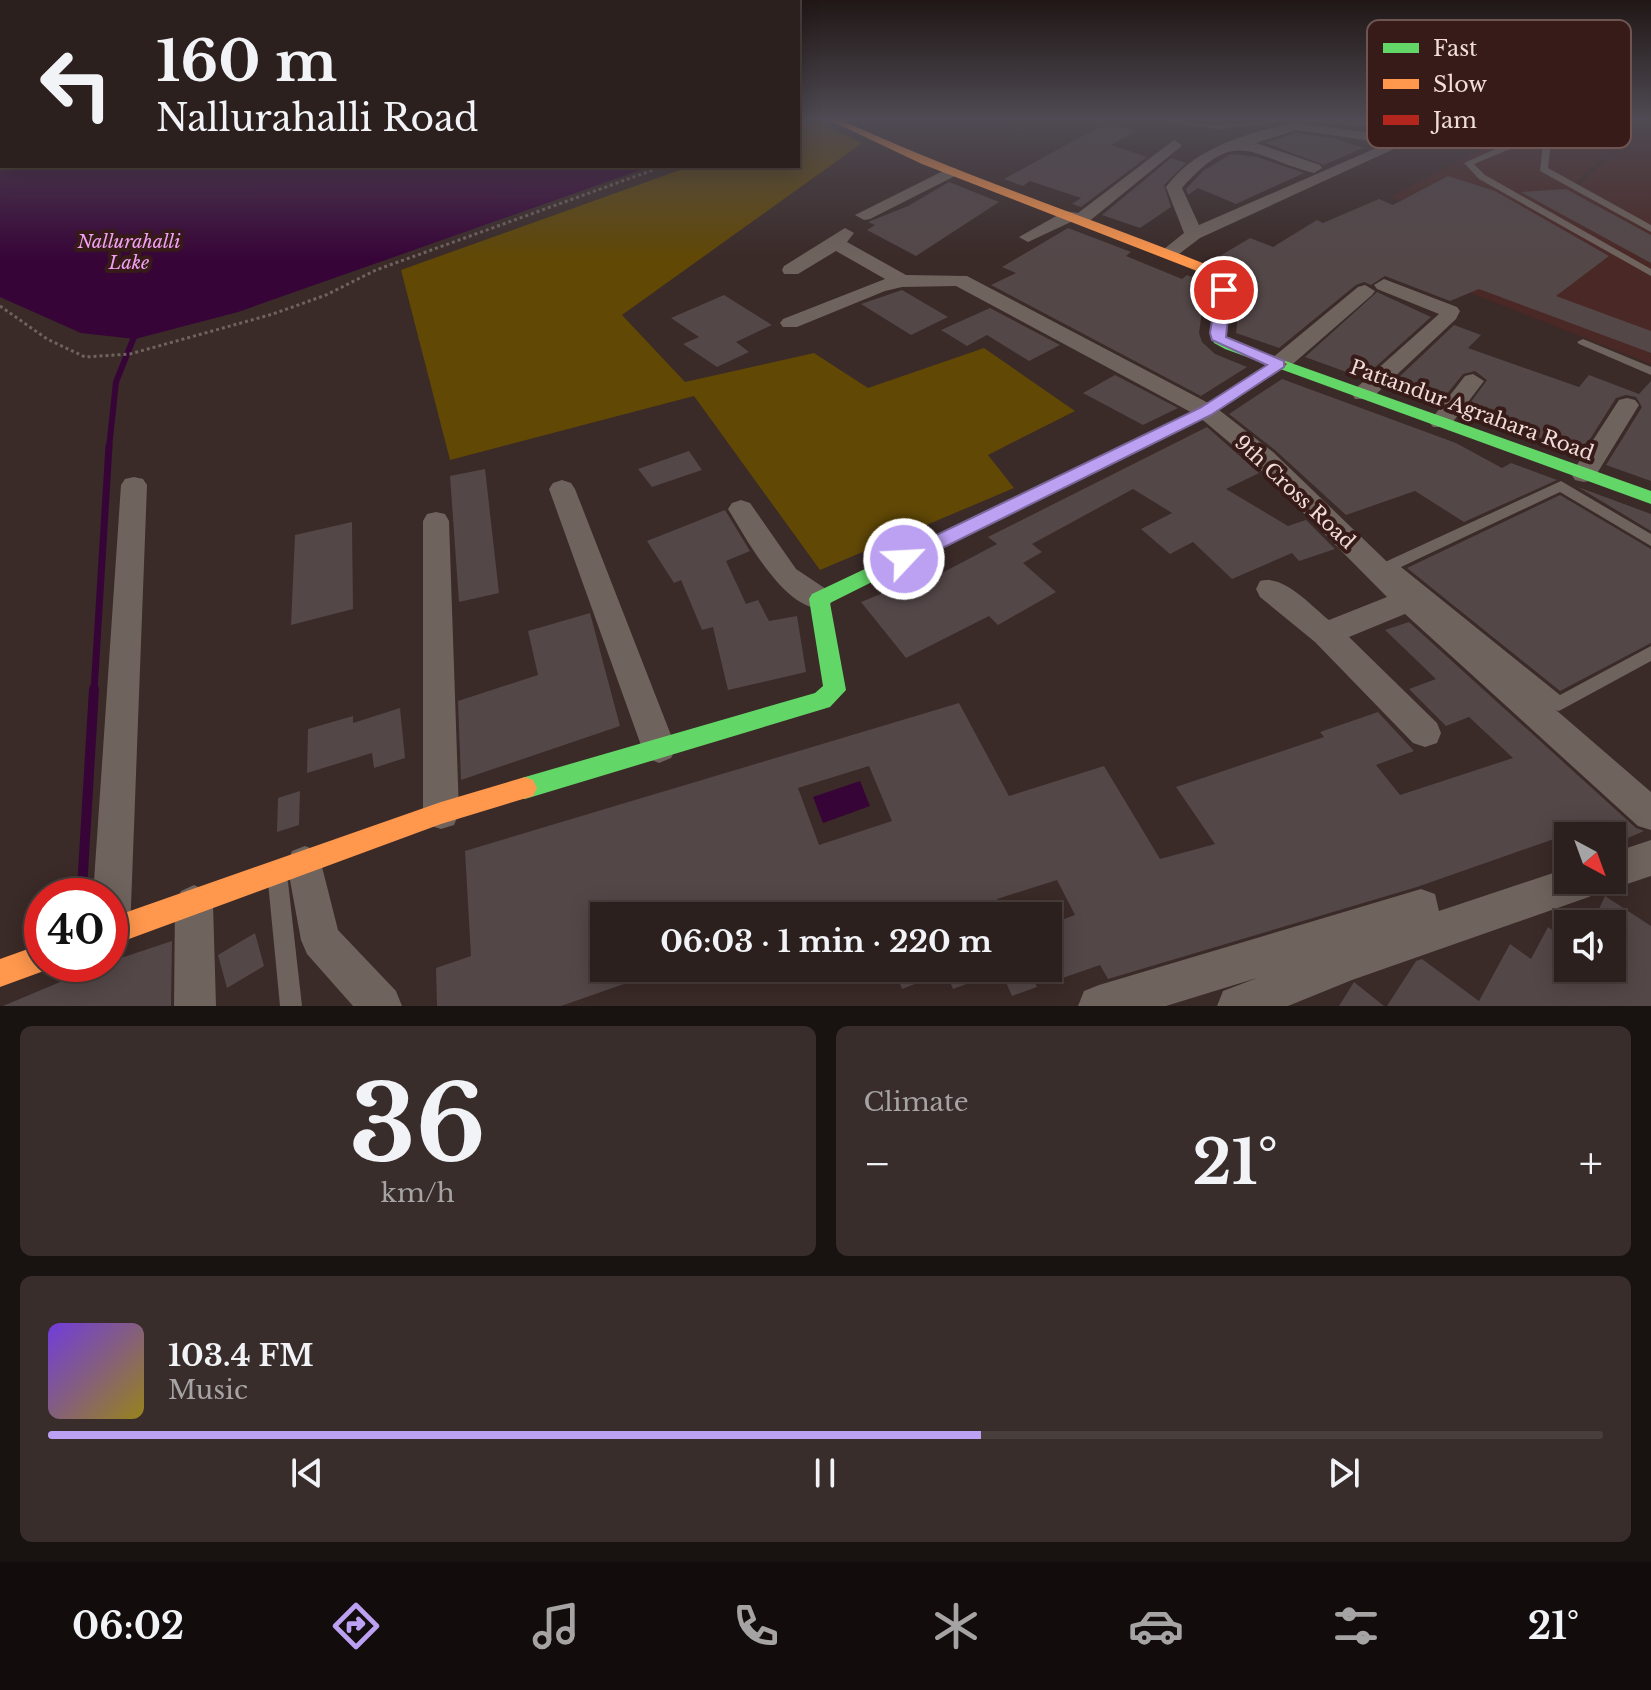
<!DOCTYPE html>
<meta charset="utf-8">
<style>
body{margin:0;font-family:"Libre Baskerville",serif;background:#382d2b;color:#f1f3f6;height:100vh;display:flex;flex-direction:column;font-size:30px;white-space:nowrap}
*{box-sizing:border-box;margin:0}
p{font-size:26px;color:#a6a3a4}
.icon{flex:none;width:44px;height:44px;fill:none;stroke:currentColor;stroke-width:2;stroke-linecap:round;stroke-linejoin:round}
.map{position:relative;height:1006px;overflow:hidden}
.drawer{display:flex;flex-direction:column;gap:20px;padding:20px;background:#181210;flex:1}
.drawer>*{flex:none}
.banner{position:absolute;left:0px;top:0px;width:800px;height:168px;box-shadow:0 4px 20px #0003,0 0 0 2px #483e3c;background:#2c201e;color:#f1f3f6;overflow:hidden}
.needle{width:52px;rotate:139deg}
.buttons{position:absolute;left:1554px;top:822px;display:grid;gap:16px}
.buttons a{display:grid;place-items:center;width:72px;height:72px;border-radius:0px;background:#2c201e;box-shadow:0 4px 20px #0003,0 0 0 2px #483e3c;font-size:40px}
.speed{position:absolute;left:24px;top:878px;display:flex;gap:16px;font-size:40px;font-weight:700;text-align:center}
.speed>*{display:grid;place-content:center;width:104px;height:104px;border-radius:50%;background:#2c201e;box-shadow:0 4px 20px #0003,0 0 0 2px #483e3c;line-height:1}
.speed .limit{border:12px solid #d22;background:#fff;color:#111}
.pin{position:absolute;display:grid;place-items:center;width:68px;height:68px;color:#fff;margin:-34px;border:4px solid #fff;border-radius:50%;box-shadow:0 2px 8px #0007}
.me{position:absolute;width:88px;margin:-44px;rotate:65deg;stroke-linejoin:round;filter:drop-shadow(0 0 6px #0008)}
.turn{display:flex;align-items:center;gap:28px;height:168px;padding:0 24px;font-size:36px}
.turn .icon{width:104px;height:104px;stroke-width:2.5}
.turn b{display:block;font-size:56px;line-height:68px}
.big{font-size:60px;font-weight:800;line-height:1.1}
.drawer .widget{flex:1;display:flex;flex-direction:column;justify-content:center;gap:12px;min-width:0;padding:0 28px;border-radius:12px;background:#382d2b}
.drawer .dial{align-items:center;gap:0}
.dial b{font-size:104px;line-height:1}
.song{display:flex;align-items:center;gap:24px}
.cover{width:96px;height:96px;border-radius:12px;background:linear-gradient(135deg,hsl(260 70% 55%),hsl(50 70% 35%))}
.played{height:8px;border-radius:4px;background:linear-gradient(90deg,#bca0f2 60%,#483e3c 60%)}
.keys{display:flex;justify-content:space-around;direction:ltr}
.heat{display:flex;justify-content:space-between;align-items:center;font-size:44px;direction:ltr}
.drawer .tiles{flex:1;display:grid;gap:20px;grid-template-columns:1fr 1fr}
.widget:last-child{grid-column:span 2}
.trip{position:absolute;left:590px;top:902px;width:472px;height:80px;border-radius:0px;background:#2c201e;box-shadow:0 4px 20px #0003,0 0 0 2px #483e3c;font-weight:800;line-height:80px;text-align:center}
.tabs{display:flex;height:128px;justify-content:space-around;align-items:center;background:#120d0c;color:#a6a3a4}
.tabs .icon{width:56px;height:56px}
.tabs .current{color:#bca0f2}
.tabs b{font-size:36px;color:#f1f3f6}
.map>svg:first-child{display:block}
.built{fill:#4a2825}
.green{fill:#614805}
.water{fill:#370438}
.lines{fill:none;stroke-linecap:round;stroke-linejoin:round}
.stream-far2{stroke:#370438;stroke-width:6}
.stream-far1{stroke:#370438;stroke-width:7}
.stream{stroke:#370438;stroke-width:10}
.building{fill:#544748;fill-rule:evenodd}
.path{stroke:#6e635e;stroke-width:3;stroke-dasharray:3 3;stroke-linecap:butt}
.lane{fill:#6f635d;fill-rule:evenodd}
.street{fill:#6f635d;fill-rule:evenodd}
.fast{fill:#63d668;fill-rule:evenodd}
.slow{fill:#ff974d;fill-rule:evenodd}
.jam{fill:#b3261e;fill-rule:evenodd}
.route{fill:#bca0f2;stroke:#7a689d;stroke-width:2}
.labels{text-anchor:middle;stroke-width:8;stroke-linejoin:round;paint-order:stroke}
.far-water-label{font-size:18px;font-style:italic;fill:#f2a1f5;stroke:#371b18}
.street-label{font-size:20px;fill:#f0dcd9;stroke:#371b18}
.key{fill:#371b18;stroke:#6e5552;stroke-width:2}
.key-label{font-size:22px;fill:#f0dcd9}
</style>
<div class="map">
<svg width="1651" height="1006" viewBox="0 0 1651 1006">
<rect width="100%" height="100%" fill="#3a2a28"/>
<polygon class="built" points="1116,118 1647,118 1575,183 1578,186 1651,118 1651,364 1450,285 1510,239 1390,197 1506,136 1308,124 1218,130"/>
<polygon class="green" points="798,118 810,118 862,143 622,315 685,382 814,353 868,388 984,348 1075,411 988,455 1014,488 820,570 694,396 450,460 401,270 691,166 798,166"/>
<g class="water">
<polygon points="0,153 2,166 652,166 238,312 135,339 81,333 0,297"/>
<polygon points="860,781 870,806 823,823 813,797"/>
</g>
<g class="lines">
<polyline class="stream-far2" points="109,448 116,382 136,332"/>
<polyline class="stream-far1" points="94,691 109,446"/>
<polyline class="stream" points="82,889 94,689"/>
</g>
<g class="building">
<polygon points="1108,122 1136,131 1111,145 1147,157 1081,207 1072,204 1081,198 1030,181 1023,186 1004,179"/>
<polygon points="1296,133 1334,138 1363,148 1324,165 1265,143"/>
<polygon points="1231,154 1257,157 1304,173 1236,204 1198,188 1188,195 1186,189 1203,171"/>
<polygon points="1171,158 1186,163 1164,185 1171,207 1140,228 1102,215"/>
<polygon points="1448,176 1495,191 1609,256 1556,296 1651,331 1651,353 1479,289 1450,301 1385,276 1371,285 1364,282 1356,285 1279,348 1236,333 1242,281 1231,266 1215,259 1250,238 1273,247 1317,220 1323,223 1379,199 1393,205"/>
<polygon points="949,182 999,202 916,256 867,230 875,225 868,222 908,206"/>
<polygon points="1566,189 1651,235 1651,263 1521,192"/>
<polygon points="1068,228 1131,252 1126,256 1182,279 1187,275 1206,283 1199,333 1202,342 1215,354 1247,367 1201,396 991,285 1016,273 1002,267"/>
<polygon points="902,290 948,317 911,335 861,304"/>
<polygon points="1377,292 1431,317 1363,378 1305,357"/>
<polygon points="724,295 772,325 736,342 749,352 717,367 683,344 699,337 671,318"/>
<polygon points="990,308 1060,345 1029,361 987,335 967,346 941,330"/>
<polygon points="1454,325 1481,335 1468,348 1579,387 1589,375 1639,394 1651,381 1651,481 1606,465 1642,407 1636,397 1626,395 1616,398 1580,455 1465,410 1487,380 1475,371 1463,374 1442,400 1396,380"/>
<polygon points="1115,375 1178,408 1143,425 1083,393"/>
<polygon points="1282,379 1456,443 1502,468 1511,463 1557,480 1464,522 1415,491 1346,515 1275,450 1229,414"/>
<polygon points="1207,427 1259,473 1226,489 1288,526 1306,520 1335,549 1299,561 1292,553 1232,579 1193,542 1170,554 1141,529 1172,513 1133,489 1032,544 1042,552 1023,563 1056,592 998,625 989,616 906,658 861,602 937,571 940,574 997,544 988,537"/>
<polygon points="689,451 702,470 652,487 638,469"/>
<polygon points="485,469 499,593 459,602 450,476"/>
<polygon points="1578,487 1651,514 1651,531"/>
<polygon points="1560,495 1651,549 1651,643 1560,691 1407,568"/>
<polygon points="725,510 750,551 726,561 746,604 758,600 769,621 797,616 806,672 728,690 713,627 702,630 681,580 674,583 647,541"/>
<polygon points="352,522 353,609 291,625 295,535"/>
<polygon points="590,613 620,726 461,780 458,701 538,675 528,631"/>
<path d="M1409,622L1636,828L1644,831L1612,845V836H1583L1577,831L1417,887L1108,979L1100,965L1048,983V925L1075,915L1057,880L997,899L1005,916H604V968H661V971L561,1006H437L436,968L471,956L465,851L959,703L1009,796L1104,766L1160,859L1215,844L1176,787L1324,737L1320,732L1378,712L1414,751L1376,765L1400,795L1513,758L1469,717L1446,726L1409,689L1436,679L1385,630ZM869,766L892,821L819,845L798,788Z"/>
<polygon points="400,708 405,758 374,768 372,753 307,773 308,729 353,716 353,723"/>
<polygon points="300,791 299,825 277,832 278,798"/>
<polygon points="1605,896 1651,926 1651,1006 1387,1006 1416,961 1422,959 1479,1001 1510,944 1531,959 1548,927 1568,940 1568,968 1612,968 1612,924 1592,924"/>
<polygon points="255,933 264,966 227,988 218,955"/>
<polygon points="172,941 171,1006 3,1006 103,964"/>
<polygon points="894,968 1028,968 1037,987 1012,996 1001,971 953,989 946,972 902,989"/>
<polygon points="1354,982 1384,1006 1339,1006"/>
</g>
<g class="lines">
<polyline class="path" points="0,306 47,339 85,357 130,354 273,314 326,295 376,270 664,166"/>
<g class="lane">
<path d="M1146,118C1170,117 1192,124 1216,125C1245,125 1275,118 1305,118L1513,131L1523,139L1515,147L1474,164L1485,175L1651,269V276L1479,179L1464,163L1509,143L1514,139L1508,135L1289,121L1217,129Z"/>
<path d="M1482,118C1506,117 1538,121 1551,143L1548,168L1651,225V232L1540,171L1543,143C1529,123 1502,127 1482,118Z"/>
<polygon points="1583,339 1651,367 1651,375 1579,344 1577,342"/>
<polygon points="1561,481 1651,534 1651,546 1560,492 1401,567 1560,695 1651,646 1651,661 1559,711 1553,709 1382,566 1385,562"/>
<polygon points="278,872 285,875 288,882 302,1006 280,1006 268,882 271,875"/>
</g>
<g class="street">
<path d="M1295,122L1379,134L1386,138L1379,142L1296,130L1256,143L1320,165L1322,168L1314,173C1249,156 1237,126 1182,188L1199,225L1383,145L1388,143L1396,148L1200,238L1175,257H1161L1159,253L1184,233L1166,187C1197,146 1247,134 1295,122Z"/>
<polygon points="1174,140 1182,145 1179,148 1087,223 1081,224 1073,221 1028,242 1019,237 1065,211 1078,213"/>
<polygon points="951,167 957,169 957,175 870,219 864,220 855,215"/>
<path d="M845,228L854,233L847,242L906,275L967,276L1214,406L1273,452L1407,581L1651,792V830L1638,826L1405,614L1349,637L1437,723L1441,733L1437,743L1425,747L1413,743L1315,642L1260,597L1256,589L1260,581C1284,574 1311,606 1329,620L1387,597L1255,464L1198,416L956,286L902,287L885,291L797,327H783L780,323L783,319L885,279L836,251L798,274H784L782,270L784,266Z"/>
<polygon points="1384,279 1457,307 1460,311 1456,319 1371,399 1355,399 1352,394 1355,389 1439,314 1377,289 1374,285"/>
<polygon points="1365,285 1375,291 1372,295 1287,369 1271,369 1268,364 1271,359 1358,287"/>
<polygon points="1473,374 1484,381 1449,427 1433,427 1429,422 1433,417 1465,376"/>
<polygon points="1627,398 1635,400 1639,405 1593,480 1584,482 1575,480 1571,474 1575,468 1619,400"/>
<polygon points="134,477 143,479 147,485 130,932 124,946 110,952 110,896 93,896 121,485 125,479"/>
<polygon points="562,480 571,483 575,489 676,748 671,758 659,763 647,758 642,748 549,489 553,483"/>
<path d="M741,500L750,503L796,569L829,591L833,599L829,607C789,620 746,538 728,509L732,503Z"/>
<polygon points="436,512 445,514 449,521 459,813 454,825 441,829 428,825 423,813 423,521 427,514"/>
<polygon points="1651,840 1651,876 1612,889 1602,885 1599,893 1586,898 1352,980 1288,1006 1217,1006 1223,991 1257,978 1166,1006 1078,1006 1084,991 1099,985 1421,889 1435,894 1439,911 1568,868 1568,880 1612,880 1612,853"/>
<polygon points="305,846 318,851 338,930 396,991 402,1006 353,1006 307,954 301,940 287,864 292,851"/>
<polygon points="194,885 207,891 213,904 216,1006 174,1006 175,904 181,891"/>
</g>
<g class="fast">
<polygon points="1223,275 1228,276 1232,283 1224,333 1226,338 1235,343 1651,491 1651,504 1225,349 1214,343 1210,333 1218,283 1216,279"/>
<polygon points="1000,505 1009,511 1006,515 830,603 846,690 830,707 525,799 517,796 513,788 517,780 525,777 815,693 823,686 809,599 812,594"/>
</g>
<g class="slow">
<path d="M825,118H837C963,177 1096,219 1225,272L1230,279L1223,283L1215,278L922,164Z"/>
<polygon points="525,777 533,780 537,788 533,796 441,824 110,946 110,918 441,802"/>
<polygon points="42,944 42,964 53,964 52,968 0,987 0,959"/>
</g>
<polygon class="jam" points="1279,359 1287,364 1284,367 1212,414 1006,515 1000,517 991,511 994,507 1200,408"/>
</g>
<linearGradient id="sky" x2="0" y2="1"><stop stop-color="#201716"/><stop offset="0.46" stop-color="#4f4a53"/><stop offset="1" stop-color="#4f4a53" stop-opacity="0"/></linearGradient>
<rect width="1651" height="259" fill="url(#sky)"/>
<polygon class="route" points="1224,286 1231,290 1226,337 1284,361 1284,367 1211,415 910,564 897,564 894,559 897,554 1200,408 1267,365 1212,340 1210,333 1217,290"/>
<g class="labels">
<g class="far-water-label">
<text x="129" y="248">Nallurahalli<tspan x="129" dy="21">Lake</tspan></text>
</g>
<g class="street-label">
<text transform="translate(1472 410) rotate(20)" y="7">Pattandur Agrahara Road</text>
<text transform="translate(1295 492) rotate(43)" y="7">9th Cross Road</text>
</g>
</g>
<rect x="1367" y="20" width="264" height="128" rx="12" class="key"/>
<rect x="1383" y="43" width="36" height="10" fill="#63d668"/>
<rect x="1383" y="79" width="36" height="10" fill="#ff974d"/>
<rect x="1383" y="115" width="36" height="10" fill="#b3261e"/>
<g class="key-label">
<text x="1433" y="56">Fast</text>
<text x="1433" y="92">Slow</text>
<text x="1433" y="128">Jam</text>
</g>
</svg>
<div class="buttons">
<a><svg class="needle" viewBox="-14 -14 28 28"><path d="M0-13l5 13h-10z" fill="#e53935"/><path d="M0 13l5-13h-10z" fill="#a6a3a4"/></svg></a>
<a><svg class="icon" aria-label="sound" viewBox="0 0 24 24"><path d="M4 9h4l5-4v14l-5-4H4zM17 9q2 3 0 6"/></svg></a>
</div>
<div class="speed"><div class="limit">40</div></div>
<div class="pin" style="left:1224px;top:290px;background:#d93025"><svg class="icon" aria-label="arrive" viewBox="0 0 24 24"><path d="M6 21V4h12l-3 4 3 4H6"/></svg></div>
<svg class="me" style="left:904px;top:559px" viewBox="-20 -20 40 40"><circle r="17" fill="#bca0f2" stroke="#fff" stroke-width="3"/><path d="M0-11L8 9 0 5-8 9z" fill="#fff"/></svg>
<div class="trip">06:03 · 1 min · 220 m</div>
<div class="banner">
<div class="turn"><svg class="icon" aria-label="left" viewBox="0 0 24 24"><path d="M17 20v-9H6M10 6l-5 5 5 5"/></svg><div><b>160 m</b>Nallurahalli Road</div></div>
</div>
</div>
<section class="drawer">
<div class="tiles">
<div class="widget dial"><b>36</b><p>km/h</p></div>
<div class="widget"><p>Climate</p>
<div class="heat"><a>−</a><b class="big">21°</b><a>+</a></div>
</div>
<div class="widget">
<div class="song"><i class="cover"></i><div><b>103.4 FM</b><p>Music</p></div></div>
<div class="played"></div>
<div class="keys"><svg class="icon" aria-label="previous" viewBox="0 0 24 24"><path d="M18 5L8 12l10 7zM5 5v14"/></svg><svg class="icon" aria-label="pause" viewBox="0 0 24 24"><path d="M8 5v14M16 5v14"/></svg><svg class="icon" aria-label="next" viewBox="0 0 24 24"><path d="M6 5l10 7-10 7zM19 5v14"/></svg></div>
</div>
</div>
</section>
<nav class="tabs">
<b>06:02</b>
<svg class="icon current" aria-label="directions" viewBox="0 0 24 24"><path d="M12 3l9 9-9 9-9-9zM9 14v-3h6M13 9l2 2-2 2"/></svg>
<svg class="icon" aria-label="music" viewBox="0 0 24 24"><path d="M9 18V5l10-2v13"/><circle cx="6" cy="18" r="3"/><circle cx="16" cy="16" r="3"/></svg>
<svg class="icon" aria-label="phone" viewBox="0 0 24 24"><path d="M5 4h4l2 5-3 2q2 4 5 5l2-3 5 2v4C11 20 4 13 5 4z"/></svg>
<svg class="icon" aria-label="climate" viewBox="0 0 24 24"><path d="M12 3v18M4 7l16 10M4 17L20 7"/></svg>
<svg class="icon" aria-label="car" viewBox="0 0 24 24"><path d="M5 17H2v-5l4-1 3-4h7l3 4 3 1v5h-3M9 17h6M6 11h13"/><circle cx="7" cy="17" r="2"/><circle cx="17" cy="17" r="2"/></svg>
<svg class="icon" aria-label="filters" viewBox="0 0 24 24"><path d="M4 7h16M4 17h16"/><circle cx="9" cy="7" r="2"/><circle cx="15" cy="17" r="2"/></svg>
<b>21°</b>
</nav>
